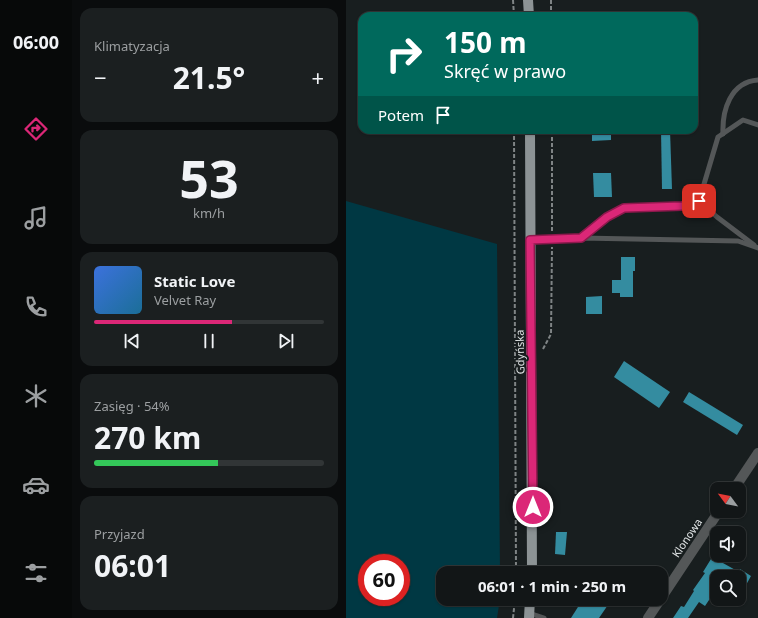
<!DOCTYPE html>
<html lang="pl">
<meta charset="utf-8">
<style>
body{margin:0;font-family:"Noto Sans",sans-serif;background:#1b1f20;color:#f1f3f6;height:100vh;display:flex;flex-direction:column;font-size:15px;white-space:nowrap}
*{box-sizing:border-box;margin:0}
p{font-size:13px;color:#9c9fa1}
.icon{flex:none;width:22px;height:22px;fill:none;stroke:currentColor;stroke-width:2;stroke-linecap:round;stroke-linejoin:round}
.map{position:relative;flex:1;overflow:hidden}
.side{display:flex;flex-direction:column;gap:8px;padding:8px;background:#0a0c0d;width:274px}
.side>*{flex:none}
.hud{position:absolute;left:12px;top:12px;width:340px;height:122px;border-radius:12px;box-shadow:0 1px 3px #0004,0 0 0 1px #313536;background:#00695c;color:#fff;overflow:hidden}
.needle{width:26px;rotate:302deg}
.tools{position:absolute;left:364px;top:482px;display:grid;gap:8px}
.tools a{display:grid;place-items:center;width:36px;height:36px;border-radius:8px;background:#121617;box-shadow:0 1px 3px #0004,0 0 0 1px #313536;font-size:20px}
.speed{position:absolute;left:12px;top:554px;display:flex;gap:8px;font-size:20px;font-weight:700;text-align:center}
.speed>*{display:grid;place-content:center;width:52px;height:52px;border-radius:50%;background:#121617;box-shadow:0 1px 3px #0004,0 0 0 1px #313536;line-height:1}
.speed .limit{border:6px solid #d22;background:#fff;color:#111}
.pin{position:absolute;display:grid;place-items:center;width:34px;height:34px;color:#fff;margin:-17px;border-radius:8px;box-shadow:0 2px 6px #0006}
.me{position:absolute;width:44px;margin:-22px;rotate:0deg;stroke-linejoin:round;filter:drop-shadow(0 0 3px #0008)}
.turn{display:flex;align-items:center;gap:14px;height:84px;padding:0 20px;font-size:18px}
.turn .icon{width:52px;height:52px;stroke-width:2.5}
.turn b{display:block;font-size:28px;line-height:34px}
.then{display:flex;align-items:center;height:38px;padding:0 20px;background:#0003;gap:8px;font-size:15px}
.big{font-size:30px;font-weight:700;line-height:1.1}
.side .tile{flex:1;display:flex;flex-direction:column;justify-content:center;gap:6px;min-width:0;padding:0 14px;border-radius:12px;background:#1b1f20}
.side .dial{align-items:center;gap:0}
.dial b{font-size:52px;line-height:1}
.song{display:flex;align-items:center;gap:12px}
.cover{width:48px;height:48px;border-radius:6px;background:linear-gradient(135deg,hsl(220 70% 55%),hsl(200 70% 35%))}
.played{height:4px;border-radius:2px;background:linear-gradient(90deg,#db2777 60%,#313536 60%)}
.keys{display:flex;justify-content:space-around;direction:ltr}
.heat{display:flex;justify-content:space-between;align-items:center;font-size:22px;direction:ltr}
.charge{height:6px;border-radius:3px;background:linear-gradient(90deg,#34c759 54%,#313536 0)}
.trip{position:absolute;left:90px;top:566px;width:232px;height:40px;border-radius:12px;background:#121617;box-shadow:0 1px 3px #0004,0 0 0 1px #313536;font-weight:700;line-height:40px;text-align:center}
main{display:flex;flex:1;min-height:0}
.tab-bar{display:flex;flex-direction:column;width:72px;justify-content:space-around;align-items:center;background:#070909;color:#9c9fa1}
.tab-bar .icon{width:28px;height:28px}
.tab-bar .current{color:#db2777}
.tab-bar b{font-size:18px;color:#f1f3f6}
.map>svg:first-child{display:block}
.green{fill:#003843;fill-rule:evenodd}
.building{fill:#348ca0}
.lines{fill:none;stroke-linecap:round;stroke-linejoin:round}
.path{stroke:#7f8485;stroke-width:2;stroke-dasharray:4 2;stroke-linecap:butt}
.lane{stroke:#545758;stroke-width:5}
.street{stroke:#545758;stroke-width:10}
.primary{stroke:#8c9395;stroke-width:10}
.route-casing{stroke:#8e194d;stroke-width:10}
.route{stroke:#db2777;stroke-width:7}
.labels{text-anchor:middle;stroke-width:4;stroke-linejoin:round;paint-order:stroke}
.street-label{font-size:11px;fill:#e0e4e5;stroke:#181e1f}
</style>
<main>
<nav class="tab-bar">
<b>06:00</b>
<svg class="icon current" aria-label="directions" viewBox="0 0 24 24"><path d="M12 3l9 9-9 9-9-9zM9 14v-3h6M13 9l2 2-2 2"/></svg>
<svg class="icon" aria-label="music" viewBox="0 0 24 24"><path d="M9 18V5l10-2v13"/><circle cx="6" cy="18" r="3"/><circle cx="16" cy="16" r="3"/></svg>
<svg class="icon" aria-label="phone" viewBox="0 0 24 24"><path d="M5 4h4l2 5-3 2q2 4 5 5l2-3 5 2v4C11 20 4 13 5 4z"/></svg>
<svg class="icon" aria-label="climate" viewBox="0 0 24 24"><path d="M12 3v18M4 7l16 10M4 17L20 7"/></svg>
<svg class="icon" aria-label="car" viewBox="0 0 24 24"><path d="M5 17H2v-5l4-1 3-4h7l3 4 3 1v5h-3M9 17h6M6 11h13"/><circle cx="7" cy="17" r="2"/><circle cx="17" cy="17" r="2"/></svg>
<svg class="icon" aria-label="filters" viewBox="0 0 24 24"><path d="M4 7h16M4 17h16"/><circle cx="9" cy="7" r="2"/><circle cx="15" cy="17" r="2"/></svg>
</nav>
<section class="side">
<div class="tile"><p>Klimatyzacja</p>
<div class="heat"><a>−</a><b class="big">21.5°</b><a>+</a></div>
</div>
<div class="tile dial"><b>53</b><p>km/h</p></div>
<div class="tile">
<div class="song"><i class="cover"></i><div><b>Static Love</b><p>Velvet Ray</p></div></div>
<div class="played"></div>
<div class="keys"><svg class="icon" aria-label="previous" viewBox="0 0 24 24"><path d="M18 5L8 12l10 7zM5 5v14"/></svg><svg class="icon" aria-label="pause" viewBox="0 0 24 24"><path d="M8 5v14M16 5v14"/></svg><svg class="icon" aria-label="next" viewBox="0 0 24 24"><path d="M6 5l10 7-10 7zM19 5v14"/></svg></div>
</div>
<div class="tile"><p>Zasięg · 54%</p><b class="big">270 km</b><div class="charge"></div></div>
<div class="tile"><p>Przyjazd</p><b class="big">06:01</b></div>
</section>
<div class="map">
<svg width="412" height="618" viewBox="0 0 412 618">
<rect width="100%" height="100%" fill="#181e1f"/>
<path class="green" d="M0,201L151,244L154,573H97V599H154L151,618H0ZM21,563H55V597H21Z"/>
<g class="building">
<polygon points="246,130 265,130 265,140 246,141"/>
<polygon points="315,130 324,130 326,189 316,189"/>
<polygon points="247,173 265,173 266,197 248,197"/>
<polygon points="275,257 289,257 289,271 287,271 287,297 274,297 274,293 266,293 266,280 275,280"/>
<polygon points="256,296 256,314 240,314 240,297"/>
<polygon points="278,361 324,392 313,408 268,377"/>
<polygon points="343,392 397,425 391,435 337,402"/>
<polygon points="210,532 221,532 219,555 209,554"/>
<polygon points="368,558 393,572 394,569 405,576 400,585 393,581 393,577 371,577 371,588 359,606 353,602 342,618 327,618 335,606 338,607 348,591 347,590 359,573 357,572 365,559 367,560"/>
<polygon points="237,599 266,599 253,618 225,618"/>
</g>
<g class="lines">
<g class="path">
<polyline points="167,0 168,16"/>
<polyline points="205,0 205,16"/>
<polyline points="168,130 170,573"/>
<polyline points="206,231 206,130"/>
<polyline points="197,349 205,334 206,247"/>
<polyline points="167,618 169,599"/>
</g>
<g class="lane">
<path d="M377,134C376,111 384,82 412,80"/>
<polyline points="353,201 372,137 397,120 412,125"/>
<path d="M235,238C247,228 262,211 279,208C304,204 327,209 353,201L371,217L408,245"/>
<polyline points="184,240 235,238 392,241 412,248"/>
<polyline points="183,613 198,618"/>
</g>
<g class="street">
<polyline points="388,489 412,453"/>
<polyline points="302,618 373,511"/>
</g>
<g class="primary">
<polyline points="182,0 183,16"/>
<polyline points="184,130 186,573"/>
<polyline points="183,618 184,599"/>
</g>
</g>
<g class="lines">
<defs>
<polyline id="route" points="187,507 184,240 235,238 261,217 278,208 336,206 353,201"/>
</defs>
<use href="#route" class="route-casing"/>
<use href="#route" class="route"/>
</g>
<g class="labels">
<g class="street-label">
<text transform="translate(174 352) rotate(-91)" y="4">Gdyńska</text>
<text transform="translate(341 538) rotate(-56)" y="4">Klonowa</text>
</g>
</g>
</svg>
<div class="tools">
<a><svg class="needle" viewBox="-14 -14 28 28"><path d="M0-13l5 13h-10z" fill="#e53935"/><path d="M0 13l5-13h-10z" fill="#9c9fa1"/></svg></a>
<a><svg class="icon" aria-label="sound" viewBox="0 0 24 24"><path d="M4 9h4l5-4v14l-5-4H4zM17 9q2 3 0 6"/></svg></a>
<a><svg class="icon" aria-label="search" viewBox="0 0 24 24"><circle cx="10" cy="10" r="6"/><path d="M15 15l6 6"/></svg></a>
</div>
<div class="speed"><div class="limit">60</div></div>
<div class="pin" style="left:353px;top:201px;background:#d93025"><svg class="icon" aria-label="arrive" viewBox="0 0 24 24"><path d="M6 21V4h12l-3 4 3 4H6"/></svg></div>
<svg class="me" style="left:187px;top:507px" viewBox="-20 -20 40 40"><circle r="17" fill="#db2777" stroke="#fff" stroke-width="3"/><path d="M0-11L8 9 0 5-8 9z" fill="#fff"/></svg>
<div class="trip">06:01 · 1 min · 250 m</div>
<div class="hud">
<div class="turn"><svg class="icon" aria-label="right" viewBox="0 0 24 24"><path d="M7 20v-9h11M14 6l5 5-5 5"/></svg><div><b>150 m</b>Skręć w prawo</div></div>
<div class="then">Potem<svg class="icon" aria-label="arrive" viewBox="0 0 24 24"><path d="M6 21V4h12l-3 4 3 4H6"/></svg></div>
</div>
</div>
</main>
